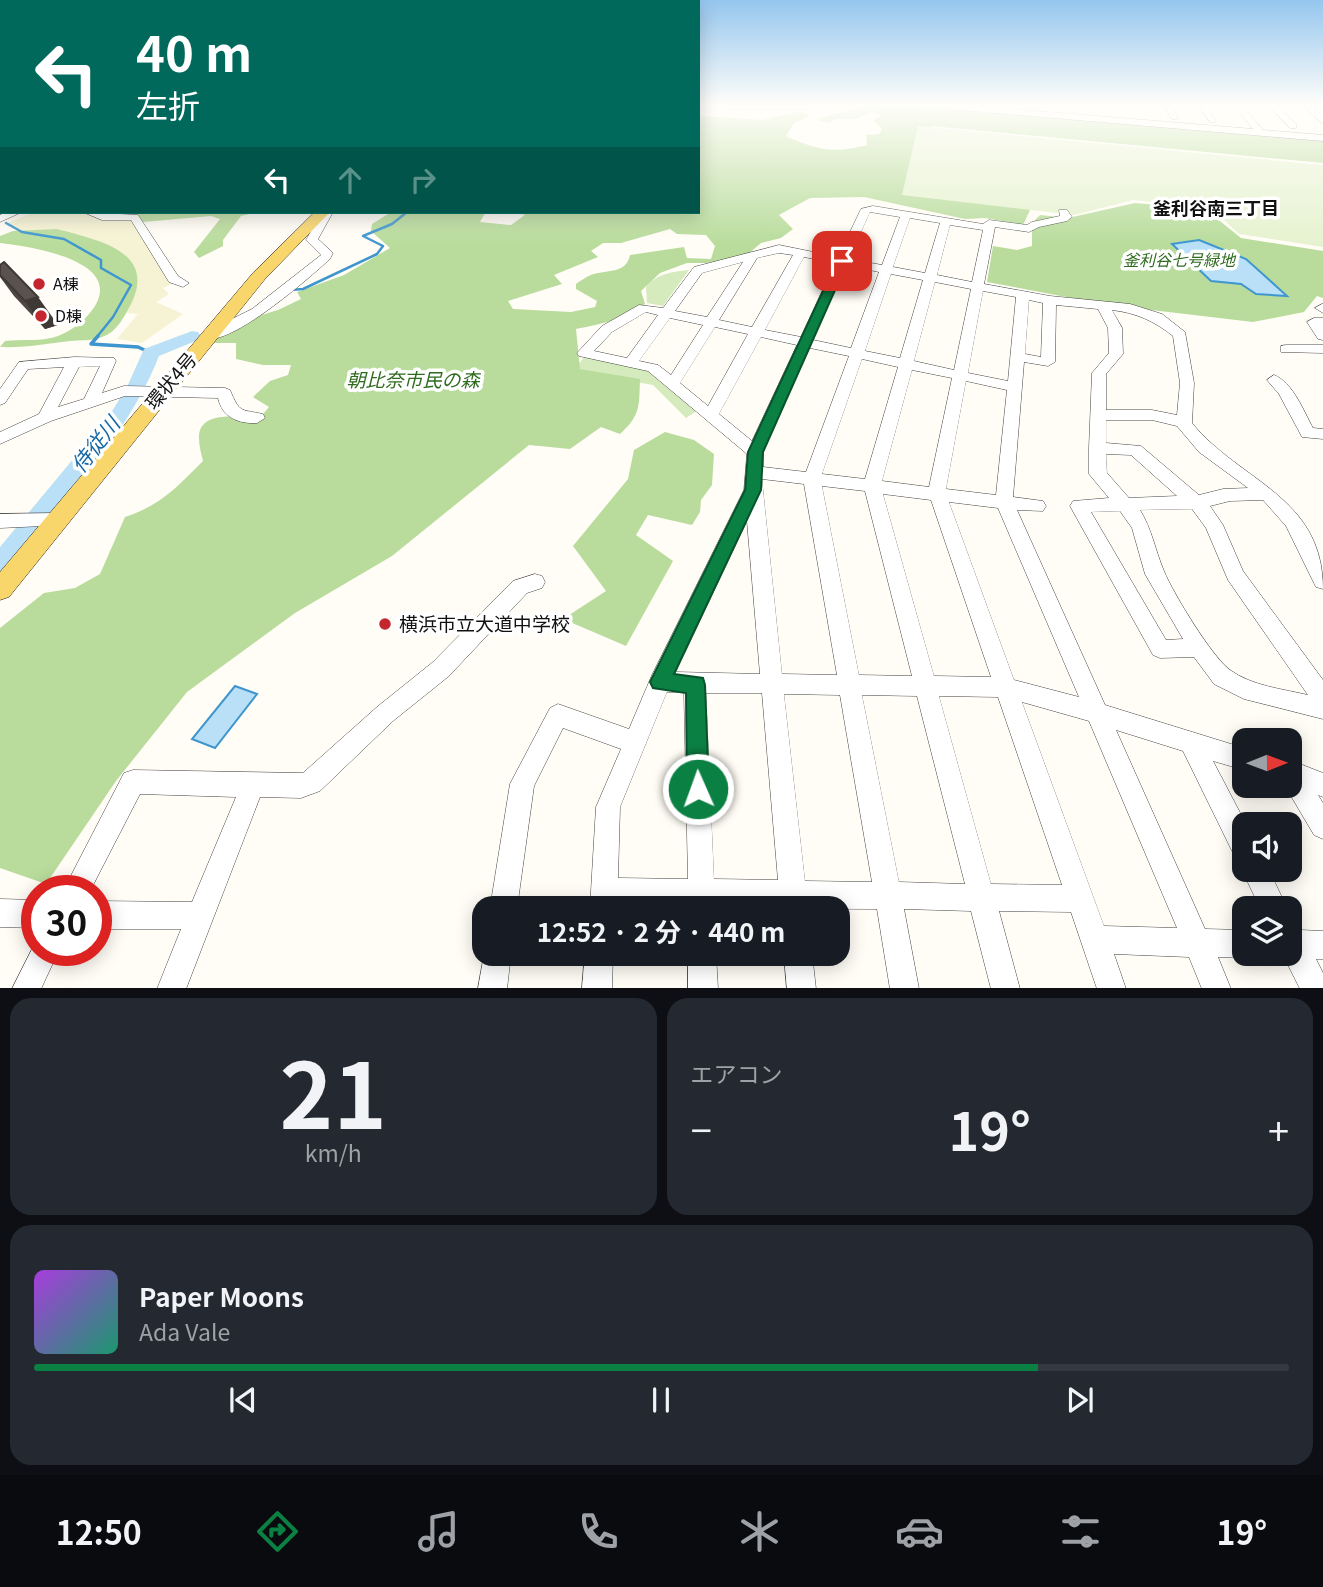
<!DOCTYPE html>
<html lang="ja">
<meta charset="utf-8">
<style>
body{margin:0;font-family:Georgia,"Noto Sans JP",serif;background:#242831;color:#f1f3f6;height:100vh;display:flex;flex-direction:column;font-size:26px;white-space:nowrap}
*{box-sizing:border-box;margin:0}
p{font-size:23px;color:#9ea1a6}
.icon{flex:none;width:38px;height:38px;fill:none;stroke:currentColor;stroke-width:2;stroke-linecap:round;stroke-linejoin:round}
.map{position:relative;height:988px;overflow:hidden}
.sheet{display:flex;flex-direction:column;gap:10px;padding:10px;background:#0d0f14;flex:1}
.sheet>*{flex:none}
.banner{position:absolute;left:0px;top:0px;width:700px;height:214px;box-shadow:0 4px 18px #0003;background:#00695c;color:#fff;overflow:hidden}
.needle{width:46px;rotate:89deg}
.tools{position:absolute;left:1232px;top:728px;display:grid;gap:14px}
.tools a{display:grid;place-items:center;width:70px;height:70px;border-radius:14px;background:#171b24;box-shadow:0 4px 18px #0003;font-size:35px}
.speed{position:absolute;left:21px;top:875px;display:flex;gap:14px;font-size:35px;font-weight:700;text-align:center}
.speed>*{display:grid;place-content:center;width:91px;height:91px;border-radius:50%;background:#171b24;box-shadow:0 4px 18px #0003;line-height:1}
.speed .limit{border:10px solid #d22;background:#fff;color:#111}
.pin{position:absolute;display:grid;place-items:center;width:60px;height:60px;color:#fff;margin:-30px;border-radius:14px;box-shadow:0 4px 10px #0006}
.me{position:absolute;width:77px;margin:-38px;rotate:358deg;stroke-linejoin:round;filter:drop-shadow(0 0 5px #0008)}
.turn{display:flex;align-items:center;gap:24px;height:147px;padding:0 21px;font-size:32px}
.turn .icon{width:91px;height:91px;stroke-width:2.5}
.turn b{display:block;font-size:49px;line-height:60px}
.lanes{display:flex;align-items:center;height:66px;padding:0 21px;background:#0003;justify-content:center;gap:35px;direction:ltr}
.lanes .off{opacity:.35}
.big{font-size:52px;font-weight:700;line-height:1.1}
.sheet .widget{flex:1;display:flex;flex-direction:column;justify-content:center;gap:10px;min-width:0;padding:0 24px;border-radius:21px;background:#242831}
.sheet .dial{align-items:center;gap:0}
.dial b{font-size:91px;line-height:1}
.song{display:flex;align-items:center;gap:21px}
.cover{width:84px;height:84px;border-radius:10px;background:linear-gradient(135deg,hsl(280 70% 55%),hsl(160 70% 35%))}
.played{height:7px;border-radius:4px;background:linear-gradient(90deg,#0b8043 80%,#363941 80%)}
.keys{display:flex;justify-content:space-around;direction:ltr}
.heat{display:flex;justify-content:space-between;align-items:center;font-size:38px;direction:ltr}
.sheet .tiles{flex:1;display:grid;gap:10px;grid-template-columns:1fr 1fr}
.widget:last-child{grid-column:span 2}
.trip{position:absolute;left:472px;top:896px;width:378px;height:70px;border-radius:21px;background:#171b24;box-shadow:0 4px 18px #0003;font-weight:700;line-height:70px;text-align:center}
.dock{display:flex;height:112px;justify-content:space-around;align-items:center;background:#090b0e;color:#9ea1a6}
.dock .icon{width:49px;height:49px}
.dock .current{color:#0b8043}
.dock b{font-size:32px;color:#f1f3f6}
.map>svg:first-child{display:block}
.farmland{fill:#f6f3d4}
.green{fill:#d5ebbd}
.forest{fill:#b9dc9c;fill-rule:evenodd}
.pitch{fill:#e6f2cf}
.water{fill:#b9e0f7;stroke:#3f96cf;stroke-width:2}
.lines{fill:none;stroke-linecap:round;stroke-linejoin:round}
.stream-far1{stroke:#3f96cf;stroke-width:2.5}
.stream{stroke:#3f96cf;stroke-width:3.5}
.river{fill:#b9e0f7;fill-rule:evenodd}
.minor-casing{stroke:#444;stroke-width:1}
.major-casing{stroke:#222;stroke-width:1}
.highway-casing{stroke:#222;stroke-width:2}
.minor{fill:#fff;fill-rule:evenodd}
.major{fill:#f9d66b;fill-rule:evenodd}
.highway{fill:#f5a25d;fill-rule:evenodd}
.wall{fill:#4d4742}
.shaded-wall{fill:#3f3936}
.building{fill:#5a524d;stroke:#3f3936;stroke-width:2}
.route{fill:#0b8043;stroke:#07532c;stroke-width:2}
.poi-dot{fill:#c4262e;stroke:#fff;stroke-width:2.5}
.labels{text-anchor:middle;stroke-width:7;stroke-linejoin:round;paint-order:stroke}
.far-park-label{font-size:16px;font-style:italic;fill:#2f6b1f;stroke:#fff}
.far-poi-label{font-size:16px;fill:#111;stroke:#fff;text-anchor:start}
.far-neighbourhood-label{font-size:18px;font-weight:bold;fill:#111;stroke:#fff}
.park-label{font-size:19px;font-style:italic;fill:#2f6b1f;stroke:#fff}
.street-label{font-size:19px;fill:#111;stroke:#fff}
.poi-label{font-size:19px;fill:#111;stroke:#fff;text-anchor:start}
.water-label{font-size:21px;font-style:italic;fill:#1768a6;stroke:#fff}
</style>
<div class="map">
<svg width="1323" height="989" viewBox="0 0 1323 989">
<rect width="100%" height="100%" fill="#fffdf5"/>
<polygon class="farmland" points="34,212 84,212 97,219 132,221 175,283 163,288 169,294 156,302 183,314 142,343 117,339 138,314 127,313 123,297 134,285 35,233 18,230 8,223"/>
<g class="green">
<path d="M689,270L663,306L647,303L646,287C657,273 673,272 689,270Z"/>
<polygon points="586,355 652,370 698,410 686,418 653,385 573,371"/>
</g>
<g class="forest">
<path d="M867,106L926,107L1323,140V163L931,126L1031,208L1023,225L985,218L965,219L864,197L810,198L779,215L793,229L781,238L761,243L747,255L707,263H687L660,273L641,291L645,304C625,320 600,324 576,329L580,369L640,379C639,406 641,415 620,434L601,427L570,449L529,445L392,556L295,613L187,692L116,781L46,884L0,868V628L44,593L75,588L100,574L125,517C161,505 177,487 203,461C201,453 199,446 199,438C198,409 242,417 259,419L269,407L253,397L270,381L288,375L291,365H263L236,359V343H211L231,324L278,310L301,299L297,292L344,275L390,248L371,231L372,224L388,214L385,212H510L485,213L480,222L511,225L525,215L513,212H698V116L763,120L801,111L810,116L794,123L786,136C817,150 833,154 867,145L866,135L879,134L882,129L873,120L882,115L873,112L855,119H836L829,123L818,120L819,118ZM670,229L677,234L706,235L715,246L711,259L687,258L684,247L630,255C626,275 606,269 591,275C586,277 580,281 576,284V289L597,301L595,307L571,312L513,309L508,301L562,284L554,275L598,257L591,251L603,243H621Z"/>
<polygon points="1135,203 1205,209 1241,238 1323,251 1323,298 1317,296 1304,312 1253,322 1109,305 987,282 993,246 1017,250 1032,246 1032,223 1040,215 1068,218"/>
<polygon points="98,212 257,212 241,216 223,240 223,246 199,258 194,252 220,219 211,216 143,222 135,215 106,216"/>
<path d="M57,229C97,240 159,251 130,306C124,317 116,333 102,337C93,341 80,340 70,341C46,344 25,348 0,347L5,341C21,339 43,342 58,336C73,330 86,320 95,306C123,259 26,246 0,243V236L13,231Z"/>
<polygon points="665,432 694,440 714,454 712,485 701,500 700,512 692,525 648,515 636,535 673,561 626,646 563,619 606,591 573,546 628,479 634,450"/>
</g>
<polygon class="pitch" points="918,126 1323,165 1323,247 1239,234 1211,208 1133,200 1074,215 902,195"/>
<g class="water">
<polygon points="1199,240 1246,259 1287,296 1256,294 1241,284 1211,281 1172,244"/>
<polygon points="235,686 257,694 215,748 192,739"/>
</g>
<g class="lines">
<g class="stream-far1">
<polyline points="6,223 22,232 64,239 101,260 101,268 131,285 113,317 96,338"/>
<polyline points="290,290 303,289 377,254 383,246 363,236 392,224 407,212"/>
</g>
<polyline class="stream" points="98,336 91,344 138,347 151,353"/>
<path class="river" d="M192,331L198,332L201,336L198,340L159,356C127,437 62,503 9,571L0,574V547L109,416L127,387L144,349Z"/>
<defs>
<g id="minor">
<polygon points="698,106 709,106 698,110"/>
<polygon points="723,106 814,106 810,109 727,109"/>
<polygon points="945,106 976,106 1253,129 1234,106 1242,106 1263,130 1323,135 1323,141 949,109"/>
<polygon points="1164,106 1172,106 1178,119 1172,119"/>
<polygon points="1199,106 1207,106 1216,122 1210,122"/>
<polygon points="1269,106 1278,106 1296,124 1296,128 1290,128"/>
<polygon points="1303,106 1312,106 1323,116 1323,124"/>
<rect x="0" y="172" width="2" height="7"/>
<path d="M873,206L983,224L989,220L1027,225L1032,222L1060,216L1059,210H1067L1072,217L1067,221L1039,227L1029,232L995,227L984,284L1050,296L1130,304L1162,314L1185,332L1194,383L1192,423C1240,482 1323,496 1323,589L1316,587L1311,577L1286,526L1263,500L1230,501L1210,506L1223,525L1243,571L1323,680V719L1244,699L1214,684L1194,657L1160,658L1153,655L1070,506L1073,501L1109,498L1089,474V448L1092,373L1109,353L1108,328L1098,309L1056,305L1055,362L1048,366L1024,362L1013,497L1043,501L1046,506L1043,511L1017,510L1105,705L1244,748V770L1213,761L1246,824L1244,861L1235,857L1183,751L1116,730L1205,929L1244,930V954H1254L1244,958L1218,957L1231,989H1202L1189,957L1114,954L1126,989H1097L1071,912L999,911L1020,989H991L971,911L904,909L919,989H890L877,909L689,908L688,906L617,905L616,908H590L596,807L621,749L563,728L534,786L517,908H490L510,784L550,708L558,704L629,729L652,675L744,490L747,454L648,371L579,356L577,353L602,326L639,305L663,308L694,267L779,245L838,257L861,209ZM870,212L900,217L882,265L849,259ZM910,218L940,223L925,273L893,267ZM950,225L983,230L972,282L937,275ZM779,253L793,255L752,327L719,320L757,258ZM804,257L835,263L801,337L765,330ZM743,262L707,317L675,311L702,273ZM846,265L879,272L851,348L813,340ZM891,274L923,280L900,358L865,351ZM935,282L971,289L954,370L914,361ZM983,291L1016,297L1008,381L968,373ZM1029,300L1043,303L1041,357L1025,354ZM1112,310C1137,313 1154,321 1173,336L1180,383L1177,415L1152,410H1106V374L1123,354L1122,328ZM646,312L658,315L627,358L594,351L612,332ZM670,318L703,325L671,375L658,365L639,361ZM715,327L748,334L708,406L680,383ZM761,337L797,345L752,441L719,414ZM810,348L849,356L806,472L763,467V452ZM862,359L898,367L865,479L822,474ZM912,370L952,378L929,487L882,481ZM966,381L1007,390L996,495L946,489ZM1106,420H1152L1177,426L1199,452L1248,488L1223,489L1199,495L1141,446L1106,443ZM1106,454L1131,455L1177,496L1129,498L1107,473ZM762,479L804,484L837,675L782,674ZM822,486L865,491L912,676L859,675ZM883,494L931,500L991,677L934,676ZM949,502L998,508L1079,697L1014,680ZM1192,509L1206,528L1228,580L1308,695C1283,689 1252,686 1230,670C1212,657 1173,593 1164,571C1155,550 1152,529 1140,510ZM1120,511L1132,528L1145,574L1183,639L1166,640L1091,512ZM747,521L760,674L676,672ZM667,692H684L688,879L618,878L620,807ZM706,693H762L778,880L714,879ZM784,694L840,695L872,882L805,881ZM862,695L917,696L965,884L899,882ZM939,696L998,697L1062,885L991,884ZM1022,702L1089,721L1177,928L1104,926Z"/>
<polygon points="8,212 22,212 0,222 0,215"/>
<polygon points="83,212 138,215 178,276 189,283 183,287 169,282 131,220 102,220"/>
<path d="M320,212L332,214L318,239L333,253L330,259C308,279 233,345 204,339V333L252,309L321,255L306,240L321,214Z"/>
<polygon points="1322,304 1323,304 1323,313 1315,308"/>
<polygon points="1314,318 1323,318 1323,340 1318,339 1307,322"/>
<polygon points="1286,345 1323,345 1323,353 1281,352 1281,346"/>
<path d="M75,357L114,358L116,361L102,393L124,386L225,388L230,390C240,413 239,409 263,414L265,418L257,423C238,424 222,417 218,398L125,396L51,421L0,444V432L39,414L64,367L28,369L5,403L0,405V389L19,362ZM100,366L84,399L58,407L79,367Z"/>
<path d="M1274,375C1293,382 1304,412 1313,428L1323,429V439L1302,437L1279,394L1267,380Z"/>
<polygon points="58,513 64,515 67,520 64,525 0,528 0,514"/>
<polygon points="535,574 542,576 545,582 542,588 527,593 449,676 393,721 320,791 301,798 260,797 186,989 157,989 181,929 96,929 96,901 192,902 236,797 140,794 90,891 63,891 124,773 133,770 303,773 377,707 433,662 513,581"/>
<polygon points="1290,760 1323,773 1323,797 1318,795 1323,803 1323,839 1314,835 1285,786 1290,786"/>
<polygon points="1244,864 1244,870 1269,870 1287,908 1260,908 1242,870"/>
<polygon points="0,899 37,900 37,928 0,927"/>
<polygon points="1290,925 1300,930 1323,931 1323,959 1316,959 1323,973 1323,989 1300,989 1283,955 1280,954 1290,954"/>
<polygon points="37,939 37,950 59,950 41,989 12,989"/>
<polygon points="485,949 485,954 511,954 507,989 478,989"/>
<polygon points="585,954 613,954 612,989 582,989"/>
<polygon points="688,954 716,954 718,989 688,989"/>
<polygon points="784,954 812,954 816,989 787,989"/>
</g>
<polygon id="major" points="315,212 330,212 265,279 9,597 0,600 0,572 253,273"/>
<rect id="highway" x="0" y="202" width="2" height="10"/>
</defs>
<use href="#minor" class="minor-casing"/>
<use href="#major" class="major-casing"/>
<use href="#highway" class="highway-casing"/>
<use href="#minor" class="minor"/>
<use href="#major" class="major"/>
<use href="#highway" class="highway"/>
</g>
<polygon class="wall" points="0,265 58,325 45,329 14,296 0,277"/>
<polygon class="shaded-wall" points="38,297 58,325 45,329 25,301"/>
<polygon class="building" points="4,262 38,297 25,301 0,275 0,265"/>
<linearGradient id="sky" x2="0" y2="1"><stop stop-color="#95c6ee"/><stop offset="0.43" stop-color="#fffefa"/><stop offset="1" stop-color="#fffefa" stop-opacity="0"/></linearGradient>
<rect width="1323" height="244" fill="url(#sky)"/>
<polygon class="route" points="842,258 848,261 763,452 761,490 674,674 703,678 705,685 709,789 706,797 698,800 690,797 687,789 686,693 653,688 650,682 745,490 748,452 837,261"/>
<g class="poi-dot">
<circle cx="39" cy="284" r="7"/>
<circle cx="41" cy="316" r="7"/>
<circle cx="385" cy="624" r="7"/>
</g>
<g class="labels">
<g class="far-park-label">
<text x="1179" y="266">釜利谷七号緑地</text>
</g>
<g class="far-poi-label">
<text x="53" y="290">A棟</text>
<text x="55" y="322">D棟</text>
</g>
<g class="far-neighbourhood-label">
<text x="1216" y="215">釜利谷南三丁目</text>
</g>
<g class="park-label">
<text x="413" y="387">朝比奈市民の森</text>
</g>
<g class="street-label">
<text transform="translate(171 381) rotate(-50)" y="7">環状4号</text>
</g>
<g class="poi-label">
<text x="399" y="631">横浜市立大道中学校</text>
</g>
<g class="water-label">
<text transform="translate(96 445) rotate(-52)" y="7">侍従川</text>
</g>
</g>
</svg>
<div class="tools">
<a><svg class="needle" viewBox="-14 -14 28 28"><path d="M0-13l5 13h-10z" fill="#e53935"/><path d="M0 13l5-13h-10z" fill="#9ea1a6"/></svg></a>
<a><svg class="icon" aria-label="sound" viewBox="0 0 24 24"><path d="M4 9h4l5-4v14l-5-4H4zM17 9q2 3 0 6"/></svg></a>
<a><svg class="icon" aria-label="layers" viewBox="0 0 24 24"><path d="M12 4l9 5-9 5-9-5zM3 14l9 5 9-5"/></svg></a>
</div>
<div class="speed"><div class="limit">30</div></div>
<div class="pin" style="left:842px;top:261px;background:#d93025"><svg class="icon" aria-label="arrive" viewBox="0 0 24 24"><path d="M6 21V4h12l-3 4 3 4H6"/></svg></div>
<svg class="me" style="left:698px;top:789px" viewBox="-20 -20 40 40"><circle r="17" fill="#0b8043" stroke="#fff" stroke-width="3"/><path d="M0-11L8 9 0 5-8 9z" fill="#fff"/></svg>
<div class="trip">12:52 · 2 分 · 440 m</div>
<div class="banner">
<div class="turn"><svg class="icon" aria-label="left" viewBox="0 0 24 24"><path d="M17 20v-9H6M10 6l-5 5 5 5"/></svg><div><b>40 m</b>左折</div></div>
<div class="lanes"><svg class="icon" aria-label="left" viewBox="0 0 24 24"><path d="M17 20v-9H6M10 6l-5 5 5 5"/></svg><svg class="icon off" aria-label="ahead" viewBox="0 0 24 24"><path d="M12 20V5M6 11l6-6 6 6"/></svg><svg class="icon off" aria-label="right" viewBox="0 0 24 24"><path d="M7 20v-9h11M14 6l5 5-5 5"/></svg></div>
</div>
</div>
<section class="sheet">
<div class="tiles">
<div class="widget dial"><b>21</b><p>km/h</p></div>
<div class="widget"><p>エアコン</p>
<div class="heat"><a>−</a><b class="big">19°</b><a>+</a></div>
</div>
<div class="widget">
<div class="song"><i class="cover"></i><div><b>Paper Moons</b><p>Ada Vale</p></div></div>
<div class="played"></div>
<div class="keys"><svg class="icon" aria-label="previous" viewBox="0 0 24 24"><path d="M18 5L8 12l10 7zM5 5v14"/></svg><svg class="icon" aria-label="pause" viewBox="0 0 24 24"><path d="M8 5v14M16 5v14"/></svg><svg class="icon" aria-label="next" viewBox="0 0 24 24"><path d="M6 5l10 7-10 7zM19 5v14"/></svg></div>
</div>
</div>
</section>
<nav class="dock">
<b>12:50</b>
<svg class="icon current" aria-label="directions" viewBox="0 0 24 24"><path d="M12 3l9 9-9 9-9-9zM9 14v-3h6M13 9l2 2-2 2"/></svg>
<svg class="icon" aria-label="music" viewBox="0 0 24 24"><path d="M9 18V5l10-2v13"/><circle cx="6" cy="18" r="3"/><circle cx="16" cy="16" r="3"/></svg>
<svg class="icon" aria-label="phone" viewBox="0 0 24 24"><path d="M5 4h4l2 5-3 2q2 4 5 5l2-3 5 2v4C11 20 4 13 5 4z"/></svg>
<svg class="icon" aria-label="climate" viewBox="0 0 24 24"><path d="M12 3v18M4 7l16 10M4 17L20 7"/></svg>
<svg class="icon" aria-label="car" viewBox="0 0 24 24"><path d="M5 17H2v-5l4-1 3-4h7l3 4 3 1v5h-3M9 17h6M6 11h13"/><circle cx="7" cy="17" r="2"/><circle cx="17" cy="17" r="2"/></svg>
<svg class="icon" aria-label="filters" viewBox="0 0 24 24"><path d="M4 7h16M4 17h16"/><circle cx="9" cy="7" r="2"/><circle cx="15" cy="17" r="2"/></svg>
<b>19°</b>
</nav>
